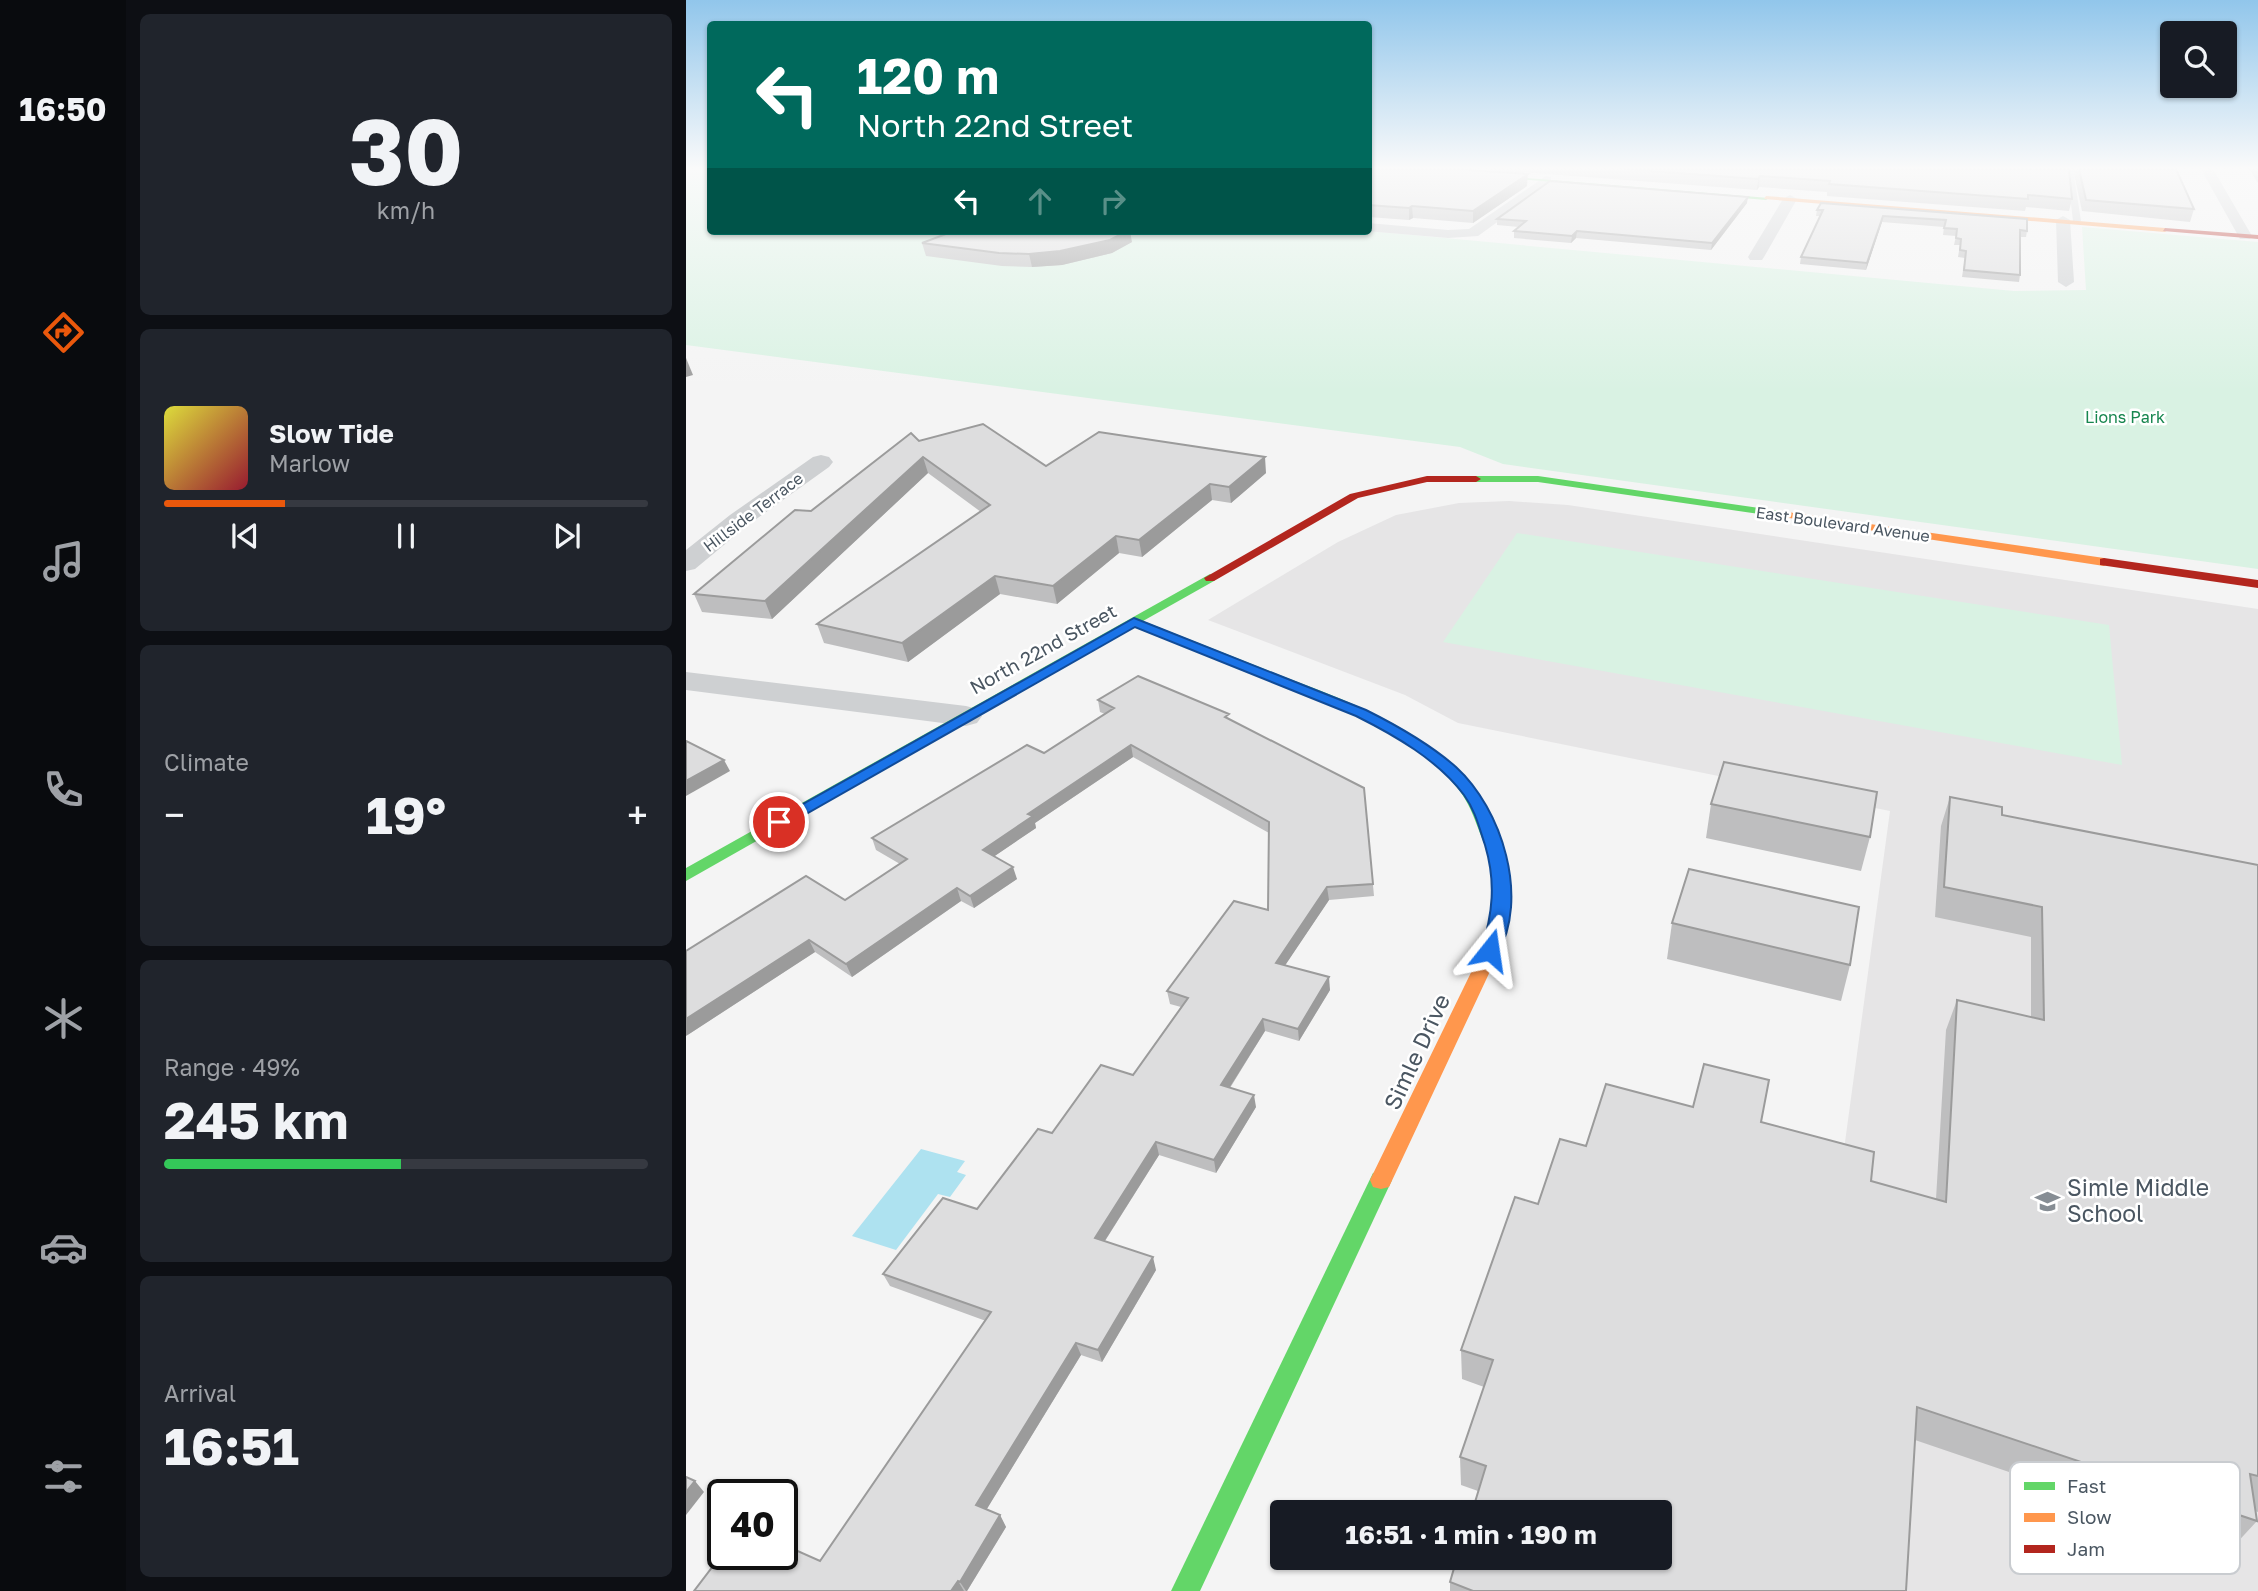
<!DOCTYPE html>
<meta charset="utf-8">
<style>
body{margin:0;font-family:"Golos Text",sans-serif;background:#20242c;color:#f1f3f6;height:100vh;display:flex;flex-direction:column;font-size:26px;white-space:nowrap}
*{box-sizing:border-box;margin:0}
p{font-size:23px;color:#9ea1a6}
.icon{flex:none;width:38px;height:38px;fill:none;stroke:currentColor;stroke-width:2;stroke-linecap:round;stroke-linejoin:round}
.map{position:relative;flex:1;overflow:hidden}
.details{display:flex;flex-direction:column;gap:14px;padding:14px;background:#0d0f14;width:560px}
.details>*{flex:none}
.banner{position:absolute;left:21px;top:21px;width:665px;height:214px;border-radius:7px;box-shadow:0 2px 5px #0004;background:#00695c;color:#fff;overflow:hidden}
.buttons{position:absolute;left:1474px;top:21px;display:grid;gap:14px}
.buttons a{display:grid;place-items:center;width:77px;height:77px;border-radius:7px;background:#171b24;box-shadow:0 2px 5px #0004;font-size:35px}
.speed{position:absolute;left:21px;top:1479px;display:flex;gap:14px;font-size:35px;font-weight:700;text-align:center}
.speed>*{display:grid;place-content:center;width:91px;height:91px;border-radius:50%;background:#171b24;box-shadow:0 2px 5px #0004;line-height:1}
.speed .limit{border:4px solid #111;border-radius:10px;background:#fff;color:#111}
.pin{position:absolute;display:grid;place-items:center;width:60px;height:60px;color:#fff;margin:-30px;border:4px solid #fff;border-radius:50%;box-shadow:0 2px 7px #0007}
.me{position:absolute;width:77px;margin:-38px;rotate:15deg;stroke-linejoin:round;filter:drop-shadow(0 0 5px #0008)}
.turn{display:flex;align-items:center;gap:24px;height:147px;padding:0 35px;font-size:32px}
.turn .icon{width:91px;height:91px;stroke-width:2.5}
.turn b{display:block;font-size:49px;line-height:60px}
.lanes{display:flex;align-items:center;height:66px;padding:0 35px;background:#0003;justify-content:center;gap:35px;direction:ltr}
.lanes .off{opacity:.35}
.big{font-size:52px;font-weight:700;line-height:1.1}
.details .tile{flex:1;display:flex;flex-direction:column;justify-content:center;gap:10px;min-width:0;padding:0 24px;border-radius:10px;background:#20242c}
.details .dial{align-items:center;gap:0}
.dial b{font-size:91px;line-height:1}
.song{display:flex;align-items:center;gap:21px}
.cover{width:84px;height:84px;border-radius:10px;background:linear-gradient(135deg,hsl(60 70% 55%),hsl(350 70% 35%))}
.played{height:7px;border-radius:4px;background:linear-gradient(90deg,#ea580c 25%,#363941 25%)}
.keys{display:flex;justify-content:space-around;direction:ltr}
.heat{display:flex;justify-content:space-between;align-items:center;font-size:38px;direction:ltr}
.charge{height:10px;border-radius:5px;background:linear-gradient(90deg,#34c759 49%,#363941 0)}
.trip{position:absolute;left:584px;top:1500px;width:402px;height:70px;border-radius:7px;background:#171b24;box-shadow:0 2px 5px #0004;font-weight:700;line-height:70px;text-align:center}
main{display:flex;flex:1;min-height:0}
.tab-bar{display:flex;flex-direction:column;width:126px;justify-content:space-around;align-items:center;background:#090b0e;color:#9ea1a6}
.tab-bar .icon{width:49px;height:49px}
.tab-bar .selected{color:#ea580c}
.tab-bar b{font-size:32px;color:#f1f3f6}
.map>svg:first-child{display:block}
.education{fill:#e6e5e6}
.green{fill:#d9f2e3}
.water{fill:#aee2f0}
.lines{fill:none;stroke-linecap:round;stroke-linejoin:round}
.lane{fill:#ced0d2;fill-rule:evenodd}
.street{fill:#ced0d2;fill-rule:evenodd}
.fast{fill:#63d668;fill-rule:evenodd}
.slow{fill:#ff974d;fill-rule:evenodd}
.jam{fill:#b3261e;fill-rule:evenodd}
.wall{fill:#bebebf}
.shaded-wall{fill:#9b9b9b}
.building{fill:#ddddde;stroke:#9b9b9b;stroke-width:2}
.route{fill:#1a73e8;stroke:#114b97;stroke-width:2}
.labels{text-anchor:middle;stroke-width:5;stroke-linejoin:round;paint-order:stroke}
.far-park-label{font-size:16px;fill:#17864f;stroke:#fff}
.far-street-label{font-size:16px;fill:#4a5661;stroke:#fff}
.street-label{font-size:19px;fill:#4a5661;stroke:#fff}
.near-street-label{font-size:23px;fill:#4a5661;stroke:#fff}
.near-poi-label{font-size:23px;fill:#4a5661;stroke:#fff;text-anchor:start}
.key{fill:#fff;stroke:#c9ccd0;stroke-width:2}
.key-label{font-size:19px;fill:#4a5661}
</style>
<main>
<nav class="tab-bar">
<b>16:50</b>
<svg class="icon selected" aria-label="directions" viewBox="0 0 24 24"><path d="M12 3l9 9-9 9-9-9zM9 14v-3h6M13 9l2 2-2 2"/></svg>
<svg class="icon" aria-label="music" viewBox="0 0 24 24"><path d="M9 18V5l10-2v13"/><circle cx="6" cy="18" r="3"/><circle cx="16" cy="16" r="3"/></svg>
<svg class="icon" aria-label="phone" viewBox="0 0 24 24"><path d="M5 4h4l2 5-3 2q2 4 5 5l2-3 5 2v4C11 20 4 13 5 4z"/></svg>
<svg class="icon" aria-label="climate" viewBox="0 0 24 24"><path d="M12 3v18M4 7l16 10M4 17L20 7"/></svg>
<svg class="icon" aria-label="car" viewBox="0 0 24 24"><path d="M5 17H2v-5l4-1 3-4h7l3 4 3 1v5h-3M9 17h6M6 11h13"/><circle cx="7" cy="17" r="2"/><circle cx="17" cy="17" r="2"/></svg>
<svg class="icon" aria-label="filters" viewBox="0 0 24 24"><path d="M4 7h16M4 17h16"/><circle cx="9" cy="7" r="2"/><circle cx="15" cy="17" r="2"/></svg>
</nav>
<section class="details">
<div class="tile dial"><b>30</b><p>km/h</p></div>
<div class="tile">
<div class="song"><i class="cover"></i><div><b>Slow Tide</b><p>Marlow</p></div></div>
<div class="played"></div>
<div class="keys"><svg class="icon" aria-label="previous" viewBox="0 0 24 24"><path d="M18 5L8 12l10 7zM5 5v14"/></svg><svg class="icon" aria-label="pause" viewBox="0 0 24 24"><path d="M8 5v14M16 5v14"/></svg><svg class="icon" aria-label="next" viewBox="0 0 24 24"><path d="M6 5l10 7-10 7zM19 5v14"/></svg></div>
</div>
<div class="tile"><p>Climate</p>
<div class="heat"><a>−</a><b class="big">19°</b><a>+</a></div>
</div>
<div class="tile"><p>Range · 49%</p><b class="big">245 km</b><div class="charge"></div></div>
<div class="tile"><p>Arrival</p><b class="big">16:51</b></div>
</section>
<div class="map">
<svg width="1572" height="1591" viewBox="0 0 1572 1591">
<rect width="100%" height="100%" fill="#f4f4f4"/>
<polygon class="education" points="823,501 882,505 1572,609 1572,1591 1098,1591 1204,811 772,723 719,695 522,620 652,542 710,515 773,503"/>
<g class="green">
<polygon points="0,169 24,169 24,231 683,231 1328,291 1400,290 1396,227 1572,242 1572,569 817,464 774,447 0,345"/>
<polygon points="831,533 1423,625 1436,765 757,642"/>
</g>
<polygon class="water" points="235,1149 279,1161 271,1172 280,1175 264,1197 252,1194 210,1250 166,1236"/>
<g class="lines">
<polygon class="lane" points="1381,169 1387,169 1395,221 1391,223 1387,221"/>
<g class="street">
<polygon points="1515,169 1527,169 1566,236 1564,239 1554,239"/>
<polygon points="860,176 865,177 865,183 792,236 762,238 680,231 682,223 762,230 783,229"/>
<polygon points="1104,195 1111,199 1078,257 1076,260 1064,260 1062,257 1097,199"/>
<polygon points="1377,216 1384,220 1388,282 1380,287 1372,282 1370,220"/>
<polygon points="135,455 143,457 147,462 143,467 62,525 9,569 0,571 0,550 44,515 127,457"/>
<polygon points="0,672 280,706 291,709 296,716 291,723 280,726 0,690"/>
</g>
<g class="fast">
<polygon points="714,169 734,169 1083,198 1080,200"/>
<polygon points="852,476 1094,511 1100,514 1094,517 852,482 790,482 785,479 790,476"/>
<path d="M524,574L530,578L528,581L457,621C500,638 543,655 586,672C655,699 733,724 783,783C800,804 810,828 819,853L817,857H805C792,835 790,813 773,790C726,730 644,705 576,678C533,661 491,644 448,627L0,881V868Z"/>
<polygon points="695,1171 703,1173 706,1180 514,1591 485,1591 687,1173"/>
</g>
<g class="slow">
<polygon points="1080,196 1479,228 1482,230 1479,232 1078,199"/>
<polygon points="1094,511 1418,558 1424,562 1418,566 1090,516 1090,512"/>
<polygon points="811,848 819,853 824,876 824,905 814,950 703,1187 695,1189 687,1187 684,1180 796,950 806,905 806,876 803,853"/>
</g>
<g class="jam">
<polygon points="1479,228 1572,235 1572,239 1477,231"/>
<polygon points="741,476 790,476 795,479 790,482 741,482 672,498 528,581 520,581 518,578 664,494"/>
<polygon points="1418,558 1572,580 1572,588 1414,565 1414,559"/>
</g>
</g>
<g class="wall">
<polygon points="682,169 841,186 787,223 727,218 723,220 682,217"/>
<polygon points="794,169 1383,169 1386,199 1383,211 1340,207 1339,211 1141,196 1141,192 1073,187 1071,190"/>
<polygon points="1387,169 1490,169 1508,209 1504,222 1396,211"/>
<polygon points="1563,169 1572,169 1572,183"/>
<polygon points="1061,203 1025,250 890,238 885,243 828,238 828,231 833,227 811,225 811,219"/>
<polygon points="1135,203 1341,231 1340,237 1334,237 1334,275 1333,282 1276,277 1279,258 1272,257 1274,245 1268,245 1270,236 1257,235 1258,227 1196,222 1180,270 1114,264 1115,257 1134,216 1130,216 1131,210"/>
<polygon points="446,242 426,253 376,265 346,267 316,266 240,256 236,243"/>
<polygon points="233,441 360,466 580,473 545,503 526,500 456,557 433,553 371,604 314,594 222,662 138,643 131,624 295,512 242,473 86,619 16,612 8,594 125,511"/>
<polygon points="412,700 544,720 678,788 688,896 643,900 599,965 644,990 613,1041 579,1031 544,1088 570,1107 530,1173 473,1155 419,1241 470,1270 416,1362 395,1355 300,1510 314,1515 320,1527 281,1591 8,1591 134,1561 300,1321 204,1286 197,1274 291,1209 366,1133 447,1075 495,1007 484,1004 481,991 582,910 583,833 447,757 349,823 350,828 308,856 331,879 288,908 275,901 166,977 129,952 0,1036 159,900 214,864 190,850 186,838 358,753 419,714 414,712"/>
<polygon points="1264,797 1316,815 1572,865 1572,1512 1569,1511 1571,1521 1546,1548 1229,1440 1220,1591 764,1591 764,1582 792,1491 775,1485 774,1457 798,1387 776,1379 775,1350 852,1204 900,1146 1007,1107 1075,1122 1185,1181 1250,1199 1260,1030 1271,1000 1345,1017 1345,937 1249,917 1255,826"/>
<polygon points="1025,804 1184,837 1175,871 1020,838"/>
<polygon points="986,923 1164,965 1155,1001 981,959"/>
</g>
<g class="shaded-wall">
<polygon points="842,174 841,186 787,223 787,211"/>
<polygon points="1074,176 1073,187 1071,190 1072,179"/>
<polygon points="1062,197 1061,203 1025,250 1026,243"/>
<polygon points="726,206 727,218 723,220 723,208"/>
<polygon points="1197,216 1196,222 1180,270 1181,263"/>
<polygon points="441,231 444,231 446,242 426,253 376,265 346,267 343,254"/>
<polygon points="891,231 890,238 885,243 886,236"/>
<polygon points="0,358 7,375 0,377"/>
<polygon points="237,457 242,473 86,619 79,601"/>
<polygon points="579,457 580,473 545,503 543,487"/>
<polygon points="524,484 526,500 456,557 453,540"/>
<polygon points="430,536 433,553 371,604 367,586"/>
<polygon points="309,576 314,594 222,662 216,643"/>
<polygon points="445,745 447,757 349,823 350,828 300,862 297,850 342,814"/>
<polygon points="38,760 44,771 0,796 0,781"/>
<polygon points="327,867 331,879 288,908 284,896"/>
<polygon points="641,887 643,900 592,976 590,963"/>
<polygon points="271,888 275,901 166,977 160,964"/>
<polygon points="123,940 129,952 0,1036 0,1019"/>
<polygon points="643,977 644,990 613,1041 612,1029"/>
<polygon points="577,1019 579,1031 537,1098 535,1085"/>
<polygon points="568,1095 570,1107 530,1173 528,1160"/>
<polygon points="470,1142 473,1155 413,1250 409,1238"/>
<polygon points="467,1257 470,1270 416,1362 412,1350"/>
<polygon points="390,1343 395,1355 296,1517 290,1505"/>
<polygon points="9,1481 18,1492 0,1515 0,1492"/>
<polygon points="314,1515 320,1527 281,1591 280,1591 274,1582"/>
<polygon points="272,1581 278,1591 265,1591"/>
</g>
<g class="building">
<polygon points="682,169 769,169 842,174 787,211 726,206 723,208 682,205"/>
<polygon points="938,169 1383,169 1386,199 1342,195 1342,199 1143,184 1144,181 1074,176 1072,179"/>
<polygon points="1393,169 1490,169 1508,209 1400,200"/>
<polygon points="864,181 1062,197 1026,243 891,231 886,236 828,231 840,221 811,219"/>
<polygon points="1135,203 1341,219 1341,231 1334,230 1334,275 1278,270 1280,251 1274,250 1275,239 1270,238 1271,229 1258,228 1260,220 1197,216 1181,263 1115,257 1137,210 1131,210"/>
<polygon points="268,231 441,231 424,240 374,251 343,254 313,253 236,243"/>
<polygon points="297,424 360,466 413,432 579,457 543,487 524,484 453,540 430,536 367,586 309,576 216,643 131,624 304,505 237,457 79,601 8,594 109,510 125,511 225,433 233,441"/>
<polygon points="452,676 543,714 539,717 678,788 687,884 641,887 590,963 643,977 612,1029 577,1019 535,1085 568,1095 528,1160 470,1142 409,1238 467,1257 412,1350 390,1343 290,1505 314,1515 274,1582 272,1581 265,1591 8,1591 37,1553 37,1554 96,1554 96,1544 134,1561 305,1312 197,1274 257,1198 291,1209 352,1129 366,1133 415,1065 447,1075 502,998 481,991 548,901 582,910 583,822 445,745 342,814 347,816 297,850 327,867 284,896 271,888 160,964 123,940 0,1019 0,951 120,876 159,900 221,859 186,838 341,745 358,753 428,708 412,700"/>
<polygon points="0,741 38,760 0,781"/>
<polygon points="1038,762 1191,792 1184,837 1025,804"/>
<polygon points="1264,797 1316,807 1316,815 1572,865 1572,1476 1564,1474 1571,1521 1231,1407 1220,1591 787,1591 764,1582 771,1558 975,1558 975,1512 786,1512 800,1466 774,1457 807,1360 775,1350 829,1197 852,1204 874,1139 900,1146 920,1084 1007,1107 1018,1064 1083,1080 1075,1122 1188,1152 1185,1181 1260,1202 1271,1000 1358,1020 1356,907 1258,887"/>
<polygon points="1003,869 1173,907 1164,965 986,923"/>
<polygon points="0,1477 9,1481 0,1492"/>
</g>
<linearGradient id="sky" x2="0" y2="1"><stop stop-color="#91c6eb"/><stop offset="0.43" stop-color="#fafafa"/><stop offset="1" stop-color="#fafafa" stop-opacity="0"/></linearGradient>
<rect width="1572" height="391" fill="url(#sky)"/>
<path class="route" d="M448,618L680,710C712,726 744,744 770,767C816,809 844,898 811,955H798L795,950C807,914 810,882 799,845C793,827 789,810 778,795C752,760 708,735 670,716L449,627L99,826H87L85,822Z"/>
<defs>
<symbol id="school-bare" viewBox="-9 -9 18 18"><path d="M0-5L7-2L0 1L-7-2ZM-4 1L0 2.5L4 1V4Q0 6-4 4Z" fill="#868d94" stroke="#fff" stroke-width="2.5" paint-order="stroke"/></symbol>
</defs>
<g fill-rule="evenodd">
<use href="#school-bare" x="1344" y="1184" width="35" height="35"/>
</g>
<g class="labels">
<g class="far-park-label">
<text x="1439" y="423">Lions Park</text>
</g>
<g class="far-street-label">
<text transform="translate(67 512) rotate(-37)" y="6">Hillside Terrace</text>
<text transform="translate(1157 524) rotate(8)" y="6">East Boulevard Avenue</text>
</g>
<g class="street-label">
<text transform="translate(357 649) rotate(-29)" y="7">North 22nd Street</text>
</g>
<g class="near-street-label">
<text transform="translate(731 1052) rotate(-65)" y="8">Simle Drive</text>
</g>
<g class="near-poi-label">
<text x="1381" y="1196">Simle Middle<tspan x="1381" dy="26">School</tspan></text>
</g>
</g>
<rect x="1324" y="1462" width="230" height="112" rx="10" class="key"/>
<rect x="1338" y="1482" width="31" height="8" fill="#63d668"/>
<rect x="1338" y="1513" width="31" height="9" fill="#ff974d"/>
<rect x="1338" y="1545" width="31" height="8" fill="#b3261e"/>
<g class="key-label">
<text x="1381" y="1493">Fast</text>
<text x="1381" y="1524">Slow</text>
<text x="1381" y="1556">Jam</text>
</g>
</svg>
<div class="buttons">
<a><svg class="icon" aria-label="search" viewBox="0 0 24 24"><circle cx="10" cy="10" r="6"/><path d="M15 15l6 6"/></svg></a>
</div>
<div class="speed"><div class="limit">40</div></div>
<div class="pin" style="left:93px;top:822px;background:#d93025"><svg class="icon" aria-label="arrive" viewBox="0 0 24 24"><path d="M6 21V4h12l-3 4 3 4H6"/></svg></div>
<svg class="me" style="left:804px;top:950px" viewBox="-20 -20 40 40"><path d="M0-17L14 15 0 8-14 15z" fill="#1a73e8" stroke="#fff" stroke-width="4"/></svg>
<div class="trip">16:51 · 1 min · 190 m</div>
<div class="banner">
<div class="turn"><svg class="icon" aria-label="left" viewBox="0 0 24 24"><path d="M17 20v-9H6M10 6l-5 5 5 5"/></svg><div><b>120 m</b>North 22nd Street</div></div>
<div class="lanes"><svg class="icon" aria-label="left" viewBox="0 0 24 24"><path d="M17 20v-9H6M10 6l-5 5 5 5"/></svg><svg class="icon off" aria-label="ahead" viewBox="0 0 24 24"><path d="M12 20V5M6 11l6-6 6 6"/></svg><svg class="icon off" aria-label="right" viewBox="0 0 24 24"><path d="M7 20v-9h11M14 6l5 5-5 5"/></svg></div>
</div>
</div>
</main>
